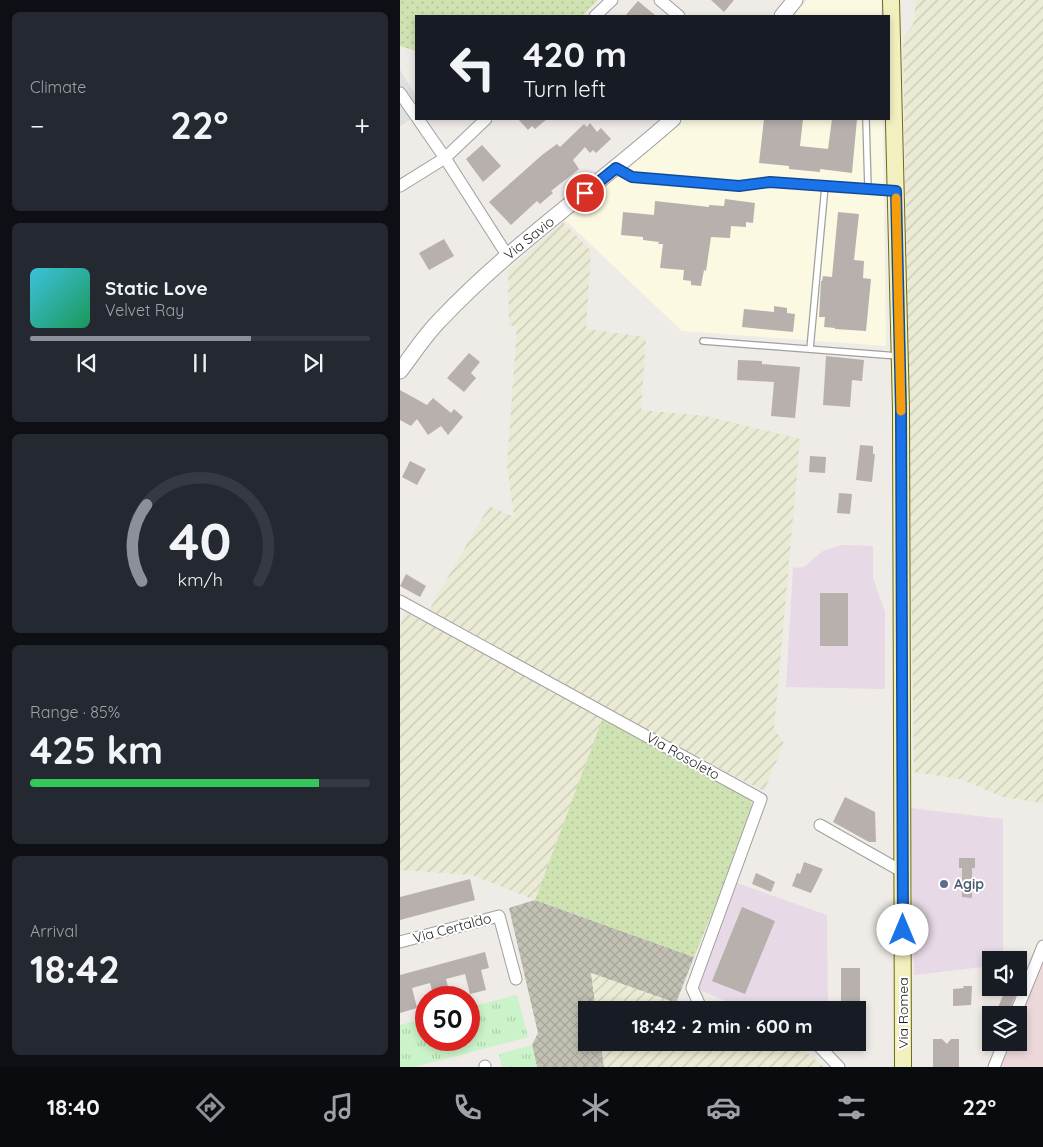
<!DOCTYPE html>
<meta charset="utf-8">
<style>
body{margin:0;font-family:Quicksand,sans-serif;background:#242831;color:#f1f3f6;height:100vh;display:flex;flex-direction:column;font-size:19px;white-space:nowrap}
*{box-sizing:border-box;margin:0}
p{font-size:16px;color:#9ea1a6}
.icon{flex:none;width:28px;height:28px;fill:none;stroke:currentColor;stroke-width:2;stroke-linecap:round;stroke-linejoin:round}
.map{position:relative;flex:1;overflow:hidden}
.panel{display:flex;flex-direction:column;gap:12px;padding:12px;background:#0d0f14;width:400px}
.panel>*{flex:none}
.hud{position:absolute;left:15px;top:15px;width:475px;height:105px;border-radius:0px;box-shadow:0 2px 8px #0003;background:#171b24;color:#f1f3f6;overflow:hidden}
.buttons{position:absolute;left:582px;top:951px;display:grid;gap:10px}
.buttons a{display:grid;place-items:center;width:45px;height:45px;border-radius:0px;background:#171b24;box-shadow:0 2px 8px #0003;font-size:25px}
.speed{position:absolute;left:15px;top:986px;display:flex;gap:10px;font-size:25px;font-weight:700;text-align:center}
.speed>*{display:grid;place-content:center;width:65px;height:65px;border-radius:50%;background:#171b24;box-shadow:0 2px 8px #0003;line-height:1}
.speed .limit{border:8px solid #d22;background:#fff;color:#111}
.pin{position:absolute;display:grid;place-items:center;width:42px;height:42px;color:#fff;margin:-21px;border:2px solid #fff;border-radius:50%;box-shadow:0 1px 5px #0007}
.me{position:absolute;width:55px;margin:-28px;rotate:0deg;stroke-linejoin:round;filter:drop-shadow(0 0 4px #0008)}
.turn{display:flex;align-items:center;gap:18px;height:105px;padding:0 25px;font-size:22px}
.turn .icon{width:65px;height:65px;stroke-width:2.5}
.turn b{display:block;font-size:35px;line-height:42px}
.big{font-size:38px;font-weight:800;line-height:1.1}
.panel .card{flex:1;display:flex;flex-direction:column;justify-content:center;gap:8px;min-width:0;padding:0 18px;border-radius:8px;background:#242831}
.panel .dial{align-items:center;gap:0}
.dial svg{height:130px;overflow:visible;fill:none;stroke:#363941;stroke-width:7;stroke-linecap:round;text-anchor:middle}
.dial text{fill:#f1f3f6;stroke:none}
.song{display:flex;align-items:center;gap:15px}
.cover{width:60px;height:60px;border-radius:8px;background:linear-gradient(135deg,hsl(190 70% 55%),hsl(150 70% 35%))}
.played{height:5px;border-radius:2px;background:linear-gradient(90deg,#8c9099 65%,#363941 65%)}
.keys{display:flex;justify-content:space-around;direction:ltr}
.heat{display:flex;justify-content:space-between;align-items:center;font-size:28px;direction:ltr}
.charge{height:8px;border-radius:4px;background:linear-gradient(90deg,#34c759 85%,#363941 0)}
.trip{position:absolute;left:178px;top:1001px;width:288px;height:50px;border-radius:0px;background:#171b24;box-shadow:0 2px 8px #0003;font-weight:800;line-height:50px;text-align:center}
.tab-bar{display:flex;height:80px;justify-content:space-around;align-items:center;background:#090b0e;color:#9ea1a6}
.tab-bar .icon{width:35px;height:35px}
.tab-bar .on{color:#8c9099}
.tab-bar b{font-size:22px;color:#f1f3f6}
main{display:flex;flex:1;min-height:0}
.map>svg:first-child{display:block}
.commercial{fill:#edd8d9}
.industrial{fill:#e7d9e6}
.education{fill:#fbf9e2}
.construction{fill:url(#construction-cross-hatch)}
.farmland{fill:url(#farmland-furrows)}
.grass{fill:url(#grass-dots)}
.park{fill:url(#park-tufts)}
.parking{fill:#dfdfdf}
.building{fill:#b8b0ac}
.lines{fill:none;stroke-linecap:round;stroke-linejoin:round}
.service-casing{stroke:#a0a0a0;stroke-width:8}
.minor-casing{stroke:#a0a0a0;stroke-width:13}
.tertiary-casing{stroke:#a0a0a0;stroke-width:17}
.secondary-casing{stroke:#6b6b11;stroke-width:18}
.service{stroke:#fff;stroke-width:5.5}
.minor{stroke:#fff;stroke-width:11}
.tertiary{stroke:#fff;stroke-width:15}
.secondary{stroke:#f3f0c0;stroke-width:16}
.route-casing{stroke:#114b97;stroke-width:12}
.route{stroke:#1a73e8;stroke-width:9}
.slow{stroke:#f59e0b;stroke-width:9}
.service-dot{fill:#5c6f8a;stroke:#fff;stroke-width:2}
.labels{text-anchor:middle;stroke-width:4;stroke-linejoin:round;paint-order:stroke}
.street-label{font-size:14px;fill:#1f1f1f;stroke:#fff}
.service-label{font-size:14px;font-weight:bold;fill:#4e5e75;stroke:#fff;text-anchor:start}
</style>
<main>
<section class="panel">
<div class="card"><p>Climate</p>
<div class="heat"><a>−</a><b class="big">22°</b><a>+</a></div>
</div>
<div class="card">
<div class="song"><i class="cover"></i><div><b>Static Love</b><p>Velvet Ray</p></div></div>
<div class="played"></div>
<div class="keys"><svg class="icon" aria-label="previous" viewBox="0 0 24 24"><path d="M18 5L8 12l10 7zM5 5v14"/></svg><svg class="icon" aria-label="pause" viewBox="0 0 24 24"><path d="M8 5v14M16 5v14"/></svg><svg class="icon" aria-label="next" viewBox="0 0 24 24"><path d="M6 5l10 7-10 7zM19 5v14"/></svg></div>
</div>
<div class="card dial"><svg viewBox="0 0 100 80">
<path d="M14 69A42 42 0 1 1 86 69"/>
<path d="M14 69A42 42 0 0 1 17 22" stroke="#8c9099"/>
<text x="50" y="56" font-size="32" font-weight="700">40</text>
<text x="50" y="72" font-size="11">km/h</text>
</svg></div>
<div class="card"><p>Range · 85%</p><b class="big">425 km</b><div class="charge"></div></div>
<div class="card"><p>Arrival</p><b class="big">18:42</b></div>
</section>
<div class="map">
<svg width="643" height="1067" viewBox="0 0 643 1067">
<defs>
<pattern id="construction-cross-hatch" width="8" height="8" patternUnits="userSpaceOnUse" patternTransform="scale(1.25)"><rect width="8" height="8" fill="#c2c1b3"/><path d="M0 0l8 8M0 8l8-8" fill="none" stroke="#a6a59a"/></pattern>
<pattern id="farmland-furrows" width="10" height="10" patternUnits="userSpaceOnUse" patternTransform="scale(1.25)"><rect width="10" height="10" fill="#ebead4"/><path d="M-1 1l2-2M0 10L10 0M9 11l2-2" fill="none" stroke="#c9c8b6"/></pattern>
<pattern id="grass-dots" width="8" height="8" patternUnits="userSpaceOnUse" patternTransform="scale(1.25)"><rect width="8" height="8" fill="#cfe3b2"/><path d="M2 2h.1M6 6h.1" fill="none" stroke="#b1c299" stroke-width="1.8" stroke-linecap="round"/></pattern>
<pattern id="park-tufts" width="24" height="20" patternUnits="userSpaceOnUse" patternTransform="scale(1.25)"><rect width="24" height="20" fill="#caf3c9"/><path d="M3 7l-1-3M5 7V3M7 7l1-3M15 17l-1-3M17 17v-4M19 17l1-3" fill="none" stroke="#add0ac"/></pattern>
</defs>
<rect width="100%" height="100%" fill="#efebe6"/>
<polygon class="commercial" points="643,956 643,1067 599,1067 609,1043 619,1042 619,1018"/>
<g class="industrial">
<polygon points="442,545 473,546 473,578 485,612 485,689 386,687 393,568 404,567 423,551"/>
<polygon points="510,808 603,819 603,960 591,960 591,966 514,975"/>
<polygon points="337,883 427,915 428,1010 354,1010 338,1006 297,989"/>
</g>
<g class="education">
<polygon points="407,0 481,0 481,16 394,16"/>
<polygon points="283,119 483,119 486,346 282,331 165,220"/>
</g>
<polygon class="construction" points="135,900 294,957 276,1003 191,973 196,1010 186,1010 186,1042 201,1043 204,1067 137,1067 132,1045 138,1033 109,908"/>
<g class="farmland">
<polygon points="516,0 643,0 643,803 603,797 560,779 514,772 503,37 513,25"/>
<polygon points="163,222 191,251 186,329 246,337 241,410 306,416 400,439 374,729 384,743 364,791 258,738 255,742 203,720 135,900 72,875 0,870 0,627 5,612 23,621 89,506 114,517 107,465 117,327 109,325 108,270"/>
<polygon points="191,973 276,1003 293,1010 196,1010"/>
<polygon points="201,1043 395,1043 424,1067 204,1067"/>
</g>
<g class="grass">
<polygon points="0,0 198,0 182,16 16,16 16,51 0,46"/>
<polygon points="202,720 256,742 350,798 354,812 294,957 135,900"/>
</g>
<g class="park">
<polygon points="117,995 128,1037 15,1067 0,1067 0,1025 26,1018 26,1040 69,1040 69,1007"/>
<polygon points="132,1045 137,1067 102,1067 99,1054"/>
</g>
<polygon class="parking" points="0,70 16,96 16,116 0,126"/>
<g class="building">
<polygon points="311,0 334,0 324,12"/>
<polygon points="238,1 256,16 225,16"/>
<polygon points="118,119 147,119 135,129 132,126 128,130"/>
<polygon points="364,119 403,119 400,146 428,149 432,119 457,119 452,173 420,169 420,172 389,169 389,166 359,163"/>
<polygon points="190,123 197,132 201,128 211,139 196,153 193,150 190,153 185,147 173,160 179,169 151,191 153,193 140,204 137,201 111,225 89,202 142,155 157,144 160,147 184,124 187,127"/>
<polygon points="82,145 101,166 83,182 66,159"/>
<polygon points="325,199 355,203 353,223 346,222 346,227 331,226 330,238 311,237 306,271 304,270 301,286 291,285 291,281 283,280 284,270 260,268 263,244 258,244 259,242 243,240 243,237 221,235 223,212 254,215 255,201 309,207 309,205 324,206"/>
<polygon points="438,212 459,214 454,260 464,261 463,278 471,279 466,331 435,329 435,328 424,327 425,317 419,317 421,281 422,281 423,276 432,277"/>
<polygon points="44,239 54,256 29,270 19,253"/>
<polygon points="374,306 387,308 387,313 395,314 393,332 342,327 344,309 374,312"/>
<polygon points="69,353 80,362 71,373 76,378 64,392 47,378"/>
<polygon points="426,356 464,360 462,381 452,380 450,407 423,405"/>
<polygon points="338,360 362,361 362,364 400,367 395,418 371,416 374,382 337,380"/>
<polygon points="0,390 27,405 33,398 51,413 54,409 63,417 48,435 41,426 28,435 17,419 11,426 0,420"/>
<polygon points="460,445 473,446 473,454 475,454 472,482 456,480"/>
<polygon points="410,456 426,457 425,473 409,472"/>
<polygon points="10,461 26,469 17,485 2,477"/>
<polygon points="439,493 452,494 450,514 437,513"/>
<polygon points="6,574 26,586 20,597 0,586"/>
<rect x="420" y="593" width="28" height="53"/>
<polygon points="445,797 475,812 476,842 469,842 433,822"/>
<polygon points="559,858 575,858 575,868 572,868 572,898 562,897 562,868 559,868"/>
<polygon points="404,862 423,869 411,893 392,886 397,873 400,874"/>
<polygon points="356,873 375,882 371,892 352,884"/>
<polygon points="70,879 75,900 0,920 0,897"/>
<polygon points="342,907 375,921 345,994 312,981"/>
<polygon points="85,952 89,968 81,970 86,990 70,994 65,974 46,979 51,998 34,998 30,983 12,988 17,1008 0,1013 0,975"/>
<rect x="441" y="968" width="19" height="42"/>
<polygon points="563,986 572,986 571,1005 553,1006 553,989 564,988"/>
<polygon points="606,988 618,988 608,1015 595,1015"/>
<polygon points="533,1039 542,1039 547,1044 551,1039 559,1039 559,1067 533,1067"/>
</g>
<g class="lines">
<defs>
<g id="service">
<polyline points="466,119 468,189"/>
<polyline points="216,168 233,177 339,186 370,182 494,191"/>
<polyline points="303,341 498,356"/>
<polyline points="410,349 425,186"/>
</g>
<g id="minor">
<polyline points="260,0 279,16"/>
<polyline points="195,16 212,0"/>
<polyline points="0,93 16,116"/>
<polyline points="18,119 45,158 107,255"/>
<polyline points="0,186 45,158 86,119"/>
<polyline points="0,601 361,799 292,988 301,1008 311,1010"/>
<polyline points="420,825 503,872"/>
<polyline points="0,942 99,916 116,979"/>
<polyline points="615,1015 643,946"/>
<polyline points="415,1042 439,1067"/>
<polyline points="85,1066 85,1067"/>
<polyline points="594,1067 604,1042"/>
</g>
<g id="tertiary">
<polyline points="382,16 395,0"/>
<path d="M0,371C13,354 25,335 40,320C111,245 196,187 273,119"/>
</g>
<polyline id="secondary" points="491,0 501,409 503,1067"/>
</defs>
<use href="#service" class="service-casing"/>
<use href="#minor" class="minor-casing"/>
<use href="#tertiary" class="tertiary-casing"/>
<use href="#secondary" class="secondary-casing"/>
<use href="#service" class="service"/>
<use href="#minor" class="minor"/>
<use href="#tertiary" class="tertiary"/>
<use href="#secondary" class="secondary"/>
</g>
<g class="lines">
<defs>
<polyline id="route" points="185,193 216,168 232,177 339,186 370,182 496,191 501,409 503,930"/>
</defs>
<use href="#route" class="route-casing"/>
<use href="#route" class="route"/>
<polyline class="slow" points="496,198 501,411"/>
</g>
<circle class="service-dot" cx="544" cy="884" r="5"/>
<g class="labels">
<g class="street-label">
<text transform="translate(129 238) rotate(-39)" y="5">Via Savio</text>
<text transform="translate(283 756) rotate(29)" y="5">Via Rosoleto</text>
<text transform="translate(52 928) rotate(-15)" y="5">Via Certaldo</text>
<text transform="translate(503 1013) rotate(-90)" y="5">Via Romea</text>
</g>
<g class="service-label">
<text x="554" y="889">Agip</text>
</g>
</g>
</svg>
<div class="buttons">
<a><svg class="icon" aria-label="sound" viewBox="0 0 24 24"><path d="M4 9h4l5-4v14l-5-4H4zM17 9q2 3 0 6"/></svg></a>
<a><svg class="icon" aria-label="layers" viewBox="0 0 24 24"><path d="M12 4l9 5-9 5-9-5zM3 14l9 5 9-5"/></svg></a>
</div>
<div class="speed"><div class="limit">50</div></div>
<div class="pin" style="left:185px;top:193px;background:#d93025"><svg class="icon" aria-label="arrive" viewBox="0 0 24 24"><path d="M6 21V4h12l-3 4 3 4H6"/></svg></div>
<svg class="me" style="left:503px;top:930px" viewBox="-20 -20 40 40"><circle r="19" fill="#fff"/><path d="M0-13L10 11 0 6-10 11z" fill="#1a73e8"/></svg>
<div class="trip">18:42 · 2 min · 600 m</div>
<div class="hud">
<div class="turn"><svg class="icon" aria-label="left" viewBox="0 0 24 24"><path d="M17 20v-9H6M10 6l-5 5 5 5"/></svg><div><b>420 m</b>Turn left</div></div>
</div>
</div>
</main>
<nav class="tab-bar">
<b>18:40</b>
<svg class="icon on" aria-label="directions" viewBox="0 0 24 24"><path d="M12 3l9 9-9 9-9-9zM9 14v-3h6M13 9l2 2-2 2"/></svg>
<svg class="icon" aria-label="music" viewBox="0 0 24 24"><path d="M9 18V5l10-2v13"/><circle cx="6" cy="18" r="3"/><circle cx="16" cy="16" r="3"/></svg>
<svg class="icon" aria-label="phone" viewBox="0 0 24 24"><path d="M5 4h4l2 5-3 2q2 4 5 5l2-3 5 2v4C11 20 4 13 5 4z"/></svg>
<svg class="icon" aria-label="climate" viewBox="0 0 24 24"><path d="M12 3v18M4 7l16 10M4 17L20 7"/></svg>
<svg class="icon" aria-label="car" viewBox="0 0 24 24"><path d="M5 17H2v-5l4-1 3-4h7l3 4 3 1v5h-3M9 17h6M6 11h13"/><circle cx="7" cy="17" r="2"/><circle cx="17" cy="17" r="2"/></svg>
<svg class="icon" aria-label="filters" viewBox="0 0 24 24"><path d="M4 7h16M4 17h16"/><circle cx="9" cy="7" r="2"/><circle cx="15" cy="17" r="2"/></svg>
<b>22°</b>
</nav>
